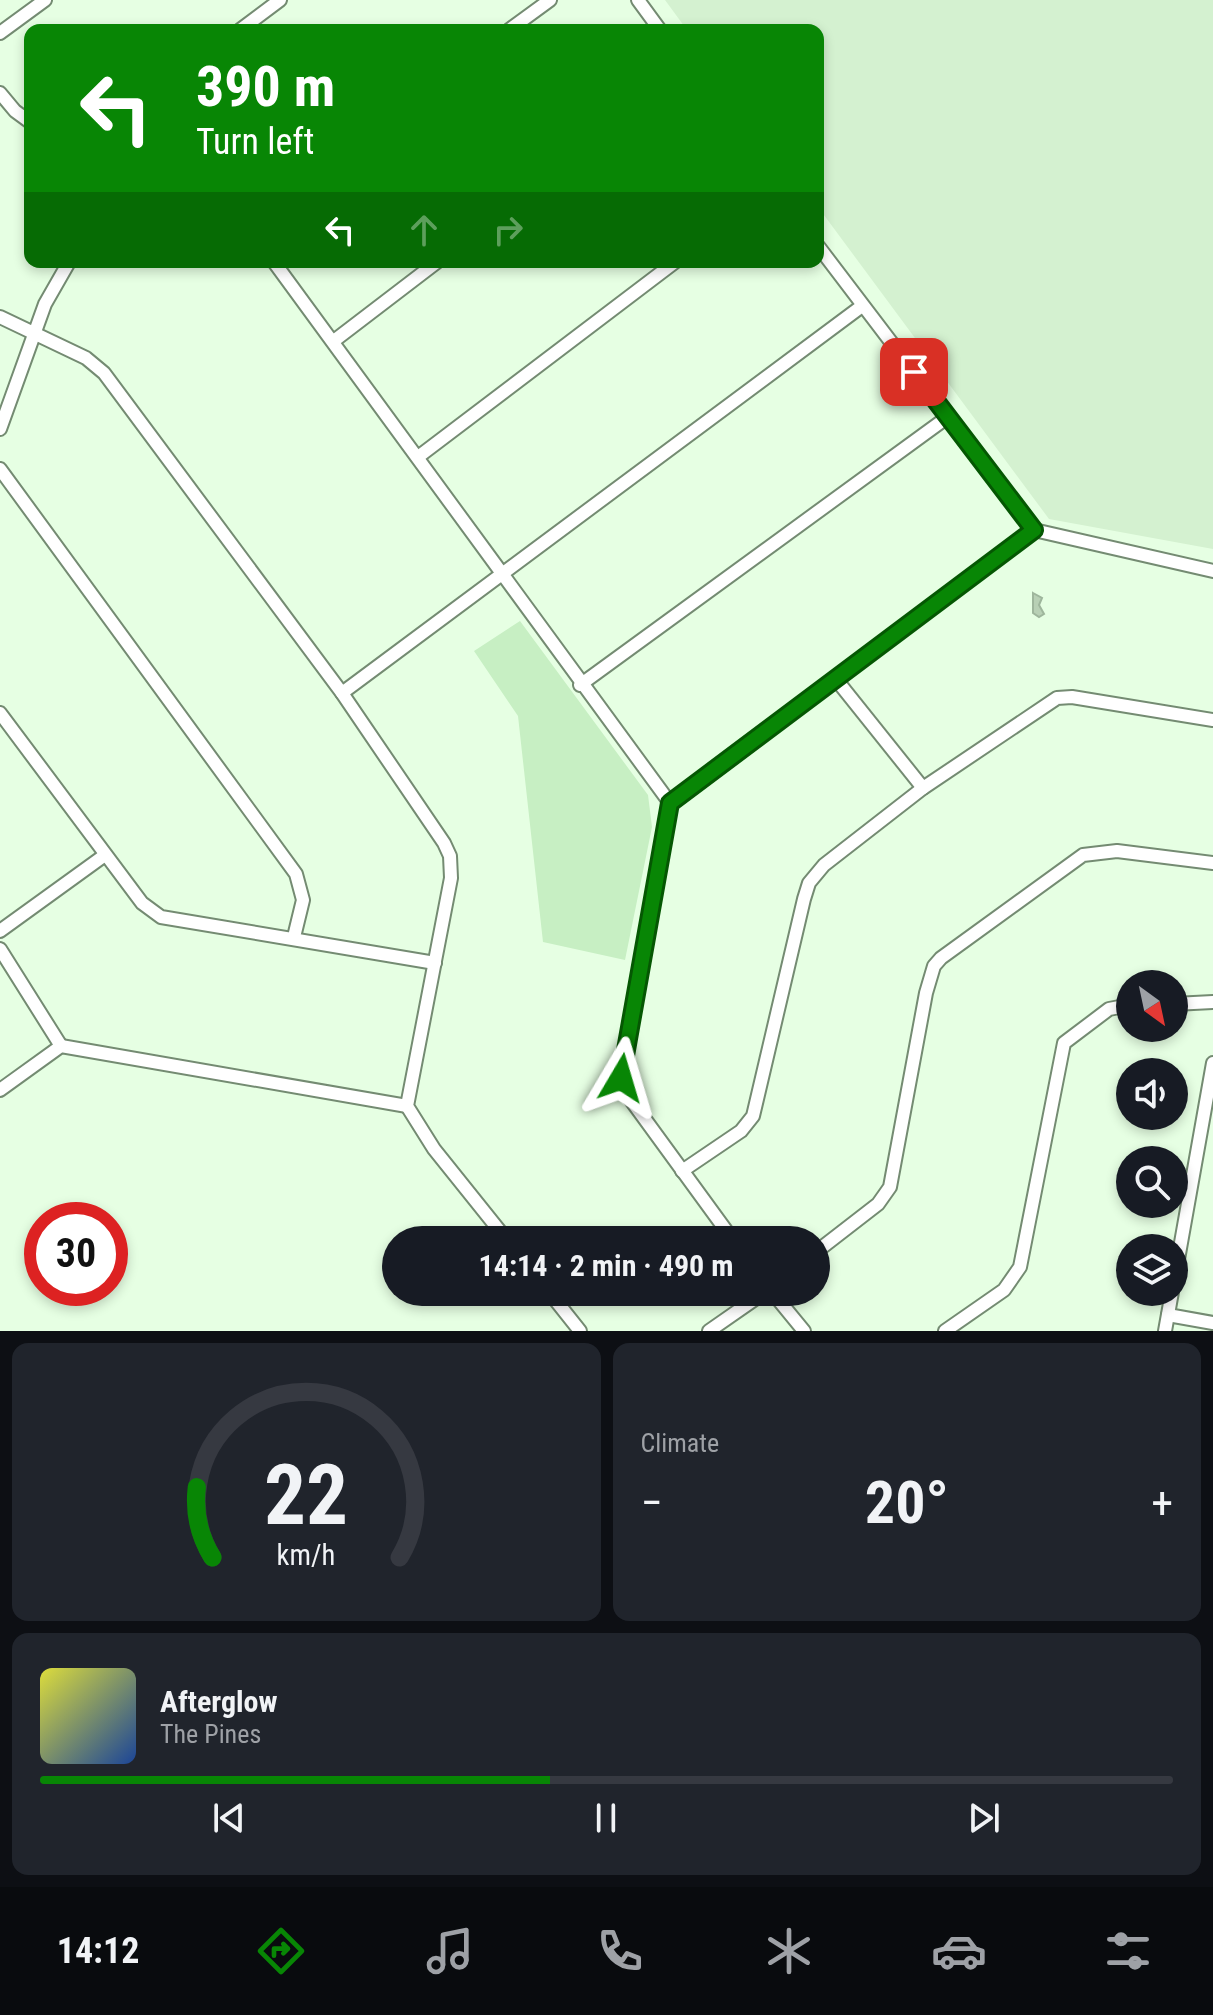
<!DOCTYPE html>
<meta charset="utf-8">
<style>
body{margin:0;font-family:"Roboto Condensed",sans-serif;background:#20242c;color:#f1f3f6;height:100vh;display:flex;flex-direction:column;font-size:30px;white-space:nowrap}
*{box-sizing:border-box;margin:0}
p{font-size:26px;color:#9ea1a6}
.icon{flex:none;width:44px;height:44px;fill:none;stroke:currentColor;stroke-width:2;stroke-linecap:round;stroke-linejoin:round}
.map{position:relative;height:1331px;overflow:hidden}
.side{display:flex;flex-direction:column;gap:12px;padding:12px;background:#0d0f14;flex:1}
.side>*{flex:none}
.top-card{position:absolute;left:24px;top:24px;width:800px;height:244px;border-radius:16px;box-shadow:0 4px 12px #0003;background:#088605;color:#fff;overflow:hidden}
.needle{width:52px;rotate:147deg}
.buttons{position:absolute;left:1116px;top:970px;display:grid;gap:16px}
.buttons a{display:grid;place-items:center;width:72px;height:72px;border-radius:50%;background:#171b24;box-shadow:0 4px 12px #0003;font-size:40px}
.speed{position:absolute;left:24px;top:1202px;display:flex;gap:16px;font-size:40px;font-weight:700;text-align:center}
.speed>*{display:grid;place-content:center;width:104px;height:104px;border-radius:50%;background:#171b24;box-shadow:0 4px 12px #0003;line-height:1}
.speed .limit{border:12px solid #d22;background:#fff;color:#111}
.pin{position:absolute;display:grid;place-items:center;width:68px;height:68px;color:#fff;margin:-34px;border-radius:16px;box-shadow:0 4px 12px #0006}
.me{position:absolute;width:88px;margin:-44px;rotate:7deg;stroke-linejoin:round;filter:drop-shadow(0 0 6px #0008)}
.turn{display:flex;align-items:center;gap:28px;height:168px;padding:0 40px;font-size:36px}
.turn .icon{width:104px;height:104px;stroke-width:2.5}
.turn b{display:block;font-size:56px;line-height:68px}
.lanes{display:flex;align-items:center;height:76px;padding:0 40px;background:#0003;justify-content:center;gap:40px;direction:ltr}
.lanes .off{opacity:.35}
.big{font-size:60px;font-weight:700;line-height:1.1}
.side .tile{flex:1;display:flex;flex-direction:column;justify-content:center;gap:12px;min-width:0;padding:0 28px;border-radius:16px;background:#20242c}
.side .dial{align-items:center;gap:0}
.dial svg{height:208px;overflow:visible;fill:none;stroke:#363941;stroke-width:7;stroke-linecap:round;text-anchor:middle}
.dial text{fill:#f1f3f6;stroke:none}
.song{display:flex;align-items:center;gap:24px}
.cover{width:96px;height:96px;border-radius:12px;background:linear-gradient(135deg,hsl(60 70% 55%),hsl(220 70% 35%))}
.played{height:8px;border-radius:4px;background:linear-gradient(90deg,#088605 45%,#363941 45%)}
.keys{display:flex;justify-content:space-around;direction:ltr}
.heat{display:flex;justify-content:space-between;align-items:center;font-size:44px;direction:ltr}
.side .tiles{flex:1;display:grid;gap:12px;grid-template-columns:1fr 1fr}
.tile:last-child{grid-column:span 2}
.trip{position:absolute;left:382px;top:1226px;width:448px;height:80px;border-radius:40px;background:#171b24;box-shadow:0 4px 12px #0003;font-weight:700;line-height:80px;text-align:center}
.menu{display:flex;height:128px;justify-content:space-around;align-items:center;background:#090b0e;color:#9ea1a6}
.menu .icon{width:56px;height:56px}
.menu .current{color:#088605}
.menu b{font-size:36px;color:#f1f3f6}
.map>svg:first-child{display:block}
.built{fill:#d4f1d0}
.green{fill:#c7efc3}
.building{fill:#b8d0b5;stroke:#9eb69c;stroke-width:2}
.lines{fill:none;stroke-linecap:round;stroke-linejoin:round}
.minor-casing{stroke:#748b72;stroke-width:16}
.minor{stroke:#fff;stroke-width:12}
.route-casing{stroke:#055703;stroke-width:20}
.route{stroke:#088605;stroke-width:14}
</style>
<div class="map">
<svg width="1213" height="1331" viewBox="0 0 1213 1331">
<rect width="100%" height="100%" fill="#e6ffe3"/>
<polygon class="built" points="665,0 1213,0 1213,549 1049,519 818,207 818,30 687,30"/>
<polygon class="green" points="520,621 648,795 652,827 625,960 543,942 518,716 474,651"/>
<polygon class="building" points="1033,593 1042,598 1039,605 1044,614 1039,617 1033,613"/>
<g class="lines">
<defs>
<g id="minor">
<polyline points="638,0 660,30"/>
<polyline points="240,30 280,0"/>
<polyline points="509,30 550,0"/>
<polyline points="0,33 45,0"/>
<polyline points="0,93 15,111 30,122"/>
<polyline points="818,246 1034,530 1213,571"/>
<polyline points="274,262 670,803"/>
<polyline points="0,317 86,358 104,373 342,693 444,843 450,856 451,878 407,1106 434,1149 507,1240"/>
<polyline points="335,340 437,262"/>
<polyline points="0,429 45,304 69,262"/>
<polyline points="418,457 675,262"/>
<polyline points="0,469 296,874 303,900 294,937"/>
<polyline points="835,678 923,788"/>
<polyline points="580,685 949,416"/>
<polyline points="342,693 862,306"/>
<polyline points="0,713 142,903 161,917 435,963"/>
<polyline points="0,931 105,855"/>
<polyline points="0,949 61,1046"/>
<polyline points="1174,1004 1213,1002"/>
<polyline points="0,1090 61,1046 407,1106"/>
<polyline points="682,1171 741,1131 753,1116 804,899 809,883 824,865 923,788 1057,698 1072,697 1213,720"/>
<polyline points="733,1240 628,1096 621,1078 670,803 1034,530"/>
<polyline points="816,1252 878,1204 890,1187 926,993 934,966 941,958 1083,855 1117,851 1213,863"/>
<polyline points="1174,1282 1213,1063"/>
<polyline points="549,1292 580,1331"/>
<polyline points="772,1292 804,1331"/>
<polyline points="1168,1315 1213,1323"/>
<polyline points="709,1331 765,1292"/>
<polyline points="945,1331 1004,1290 1020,1267 1064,1043 1109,1009 1130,1005"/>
<polyline points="1165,1331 1172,1292"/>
</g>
</defs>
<use href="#minor" class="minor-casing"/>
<use href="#minor" class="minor"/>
</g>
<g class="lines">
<defs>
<polyline id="route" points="621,1078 670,803 1034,530 914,372"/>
</defs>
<use href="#route" class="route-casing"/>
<use href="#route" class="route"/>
</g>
</svg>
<div class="buttons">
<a><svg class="needle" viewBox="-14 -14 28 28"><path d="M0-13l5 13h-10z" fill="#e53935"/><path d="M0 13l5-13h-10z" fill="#9ea1a6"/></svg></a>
<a><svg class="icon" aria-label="sound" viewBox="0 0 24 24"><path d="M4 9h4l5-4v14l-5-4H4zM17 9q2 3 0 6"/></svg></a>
<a><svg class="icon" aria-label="search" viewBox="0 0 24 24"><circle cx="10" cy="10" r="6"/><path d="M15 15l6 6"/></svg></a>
<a><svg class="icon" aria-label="layers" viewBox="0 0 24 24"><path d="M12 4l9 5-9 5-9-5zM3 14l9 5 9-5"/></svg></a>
</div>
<div class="speed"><div class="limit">30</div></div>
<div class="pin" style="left:914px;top:372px;background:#d93025"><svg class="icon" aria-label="arrive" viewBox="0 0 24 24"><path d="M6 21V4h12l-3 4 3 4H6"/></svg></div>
<svg class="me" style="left:621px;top:1078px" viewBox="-20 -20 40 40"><path d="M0-17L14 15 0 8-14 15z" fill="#088605" stroke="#fff" stroke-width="4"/></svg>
<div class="trip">14:14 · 2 min · 490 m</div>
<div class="top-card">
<div class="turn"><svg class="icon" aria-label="left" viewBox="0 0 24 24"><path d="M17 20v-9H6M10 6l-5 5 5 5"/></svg><div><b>390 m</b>Turn left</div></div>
<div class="lanes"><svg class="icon" aria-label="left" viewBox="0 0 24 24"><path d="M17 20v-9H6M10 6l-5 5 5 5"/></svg><svg class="icon off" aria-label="ahead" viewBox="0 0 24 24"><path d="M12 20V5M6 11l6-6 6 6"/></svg><svg class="icon off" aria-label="right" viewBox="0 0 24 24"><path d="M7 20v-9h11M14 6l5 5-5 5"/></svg></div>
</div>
</div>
<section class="side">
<div class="tiles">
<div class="tile dial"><svg viewBox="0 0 100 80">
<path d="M14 69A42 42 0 1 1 86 69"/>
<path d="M14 69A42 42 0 0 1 8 42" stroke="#088605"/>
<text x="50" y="56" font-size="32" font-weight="700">22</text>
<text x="50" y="72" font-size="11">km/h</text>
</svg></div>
<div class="tile"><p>Climate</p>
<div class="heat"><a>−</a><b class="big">20°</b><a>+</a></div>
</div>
<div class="tile">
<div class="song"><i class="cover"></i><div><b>Afterglow</b><p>The Pines</p></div></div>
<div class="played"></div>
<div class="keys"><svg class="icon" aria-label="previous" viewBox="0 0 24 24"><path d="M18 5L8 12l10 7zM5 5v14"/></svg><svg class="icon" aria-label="pause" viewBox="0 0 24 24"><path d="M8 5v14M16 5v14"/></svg><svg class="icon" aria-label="next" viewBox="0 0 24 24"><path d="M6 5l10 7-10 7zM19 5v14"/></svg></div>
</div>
</div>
</section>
<nav class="menu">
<b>14:12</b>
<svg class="icon current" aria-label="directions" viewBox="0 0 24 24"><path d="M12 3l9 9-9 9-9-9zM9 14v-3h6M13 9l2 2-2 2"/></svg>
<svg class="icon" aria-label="music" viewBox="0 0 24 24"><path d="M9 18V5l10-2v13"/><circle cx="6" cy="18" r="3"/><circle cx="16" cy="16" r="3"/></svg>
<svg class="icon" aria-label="phone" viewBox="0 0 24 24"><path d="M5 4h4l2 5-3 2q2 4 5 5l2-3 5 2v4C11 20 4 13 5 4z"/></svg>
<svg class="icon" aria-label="climate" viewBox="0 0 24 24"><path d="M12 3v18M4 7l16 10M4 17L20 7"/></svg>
<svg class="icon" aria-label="car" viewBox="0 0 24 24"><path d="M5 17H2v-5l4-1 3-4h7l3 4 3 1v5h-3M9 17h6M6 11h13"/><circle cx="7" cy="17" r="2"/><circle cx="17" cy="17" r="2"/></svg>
<svg class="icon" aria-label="filters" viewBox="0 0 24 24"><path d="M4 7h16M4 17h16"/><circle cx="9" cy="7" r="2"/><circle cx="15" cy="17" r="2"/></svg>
</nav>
